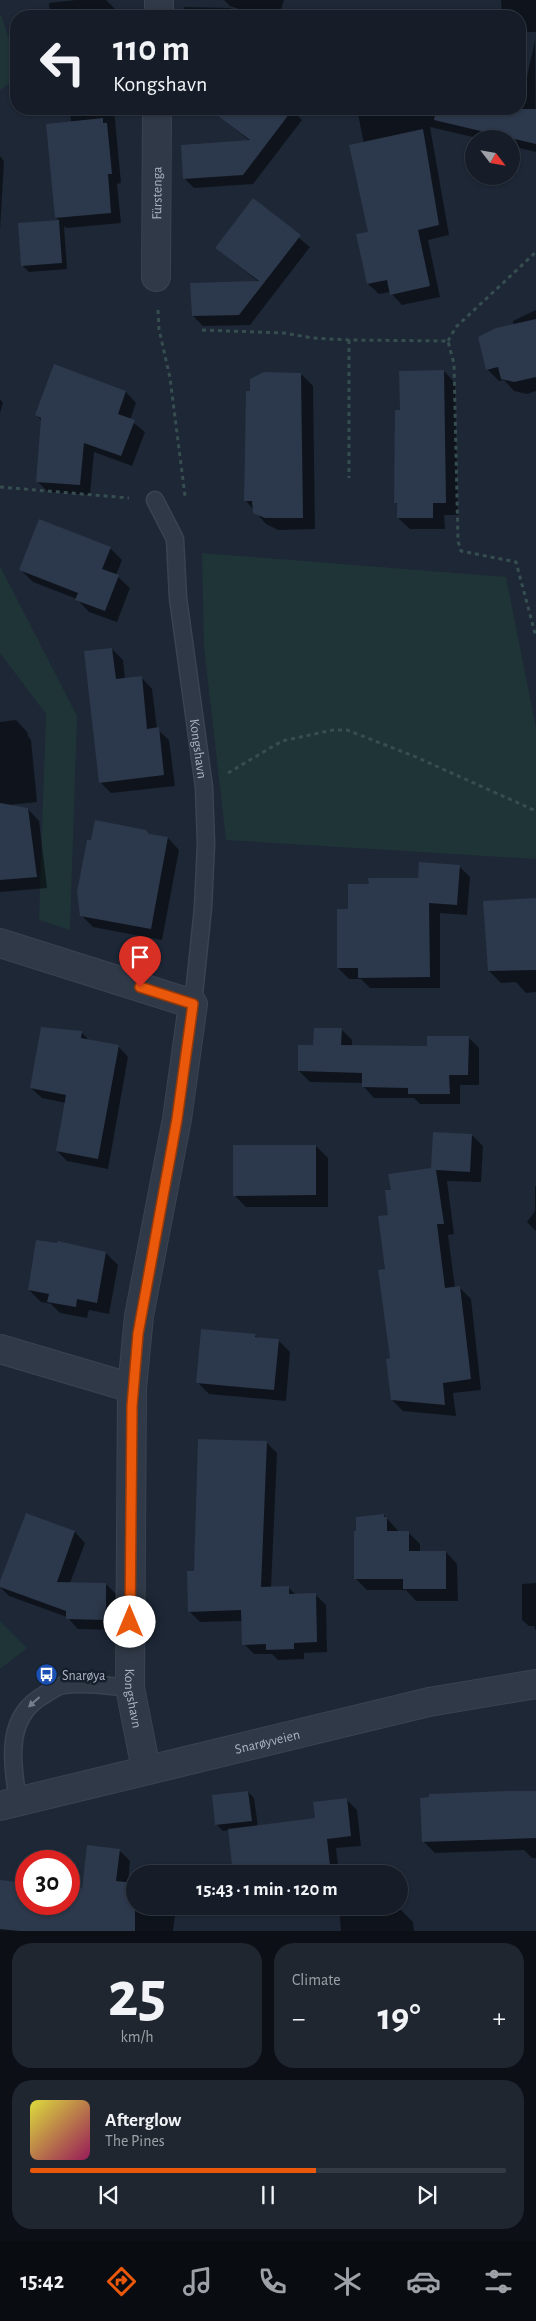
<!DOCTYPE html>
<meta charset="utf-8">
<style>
body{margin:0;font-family:"Alegreya Sans",sans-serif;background:#1f2630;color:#f1f3f6;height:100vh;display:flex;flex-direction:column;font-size:19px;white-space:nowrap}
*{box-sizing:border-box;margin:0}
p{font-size:16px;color:#9ea2a8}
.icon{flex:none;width:28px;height:28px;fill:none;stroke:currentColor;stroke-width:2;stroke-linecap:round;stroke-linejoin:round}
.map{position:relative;height:1931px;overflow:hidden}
.side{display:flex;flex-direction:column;gap:12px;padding:12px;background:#0c1016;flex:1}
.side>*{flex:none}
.hud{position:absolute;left:10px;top:10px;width:516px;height:105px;border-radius:20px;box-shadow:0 1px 4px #0004,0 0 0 1px #353b45;background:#161d28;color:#f1f3f6;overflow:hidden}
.needle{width:32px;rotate:121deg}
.controls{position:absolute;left:465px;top:130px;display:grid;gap:10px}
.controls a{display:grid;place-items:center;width:55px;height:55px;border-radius:50%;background:#161d28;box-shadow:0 1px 4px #0004,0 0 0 1px #353b45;font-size:25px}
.speed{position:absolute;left:15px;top:1850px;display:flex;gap:10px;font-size:25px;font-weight:700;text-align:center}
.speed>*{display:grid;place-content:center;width:65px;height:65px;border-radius:50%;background:#161d28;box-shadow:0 1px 4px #0004,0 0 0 1px #353b45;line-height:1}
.speed .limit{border:8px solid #d22;background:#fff;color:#111}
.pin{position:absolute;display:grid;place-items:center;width:42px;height:42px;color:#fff;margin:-51px -21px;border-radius:50% 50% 50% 0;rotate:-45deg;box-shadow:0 0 5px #0007}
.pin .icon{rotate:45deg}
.me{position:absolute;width:55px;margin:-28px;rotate:0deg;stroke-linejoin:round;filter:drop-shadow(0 0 4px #0008)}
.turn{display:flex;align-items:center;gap:18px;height:105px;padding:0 20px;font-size:22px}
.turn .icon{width:65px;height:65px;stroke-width:2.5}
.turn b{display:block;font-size:35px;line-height:42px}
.big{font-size:38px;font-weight:600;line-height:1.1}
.side .tile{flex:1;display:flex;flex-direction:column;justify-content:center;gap:8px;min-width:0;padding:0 18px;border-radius:20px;background:#1f2630}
.side .dial{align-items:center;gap:0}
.dial b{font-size:65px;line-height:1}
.song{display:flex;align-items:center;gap:15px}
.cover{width:60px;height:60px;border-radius:8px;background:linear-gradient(135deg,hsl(60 70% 55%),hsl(330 70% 35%))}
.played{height:5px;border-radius:2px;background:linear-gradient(90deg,#ea580c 60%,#353b45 60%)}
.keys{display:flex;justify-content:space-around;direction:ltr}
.heat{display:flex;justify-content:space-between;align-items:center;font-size:28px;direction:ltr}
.side .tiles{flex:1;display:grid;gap:12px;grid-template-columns:1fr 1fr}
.tile:last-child{grid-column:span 2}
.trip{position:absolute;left:126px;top:1865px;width:282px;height:50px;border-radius:25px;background:#161d28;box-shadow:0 1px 4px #0004,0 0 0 1px #353b45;font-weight:600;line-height:50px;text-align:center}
.tab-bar{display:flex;height:80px;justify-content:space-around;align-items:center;background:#090c10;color:#9ea2a8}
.tab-bar .icon{width:35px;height:35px}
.tab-bar .active{color:#ea580c}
.tab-bar b{font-size:22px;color:#f1f3f6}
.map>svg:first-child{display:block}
.green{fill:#1f3437}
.shadow{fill:#0007}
.building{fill:#2c384b}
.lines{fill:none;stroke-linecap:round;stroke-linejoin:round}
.service-casing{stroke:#3a4350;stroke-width:19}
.minor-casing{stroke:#3a4350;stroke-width:30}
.tertiary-casing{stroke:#3a4350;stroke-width:30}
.path{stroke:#374e50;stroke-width:3;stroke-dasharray:4 4;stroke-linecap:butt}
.service{stroke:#303947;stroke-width:16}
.minor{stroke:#303947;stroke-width:28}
.tertiary{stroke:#303947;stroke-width:28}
.oneway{fill:#737d8c}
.route-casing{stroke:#983908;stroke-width:12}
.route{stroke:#ea580c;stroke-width:9}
.labels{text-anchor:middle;stroke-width:5;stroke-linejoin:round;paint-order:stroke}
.street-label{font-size:14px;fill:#aab4c5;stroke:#161f2b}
.poi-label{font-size:14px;fill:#aab4c5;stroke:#161f2b;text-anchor:start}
</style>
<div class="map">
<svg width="536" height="1931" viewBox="0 0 536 1931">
<rect width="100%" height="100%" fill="#1d2736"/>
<g class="green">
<polygon points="0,13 16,58 16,79 0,90"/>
<polygon points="202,553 506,577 536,728 536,859 226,840 204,647"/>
<polygon points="0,566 77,716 70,930 39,920 46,714 0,653"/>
<polygon points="0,1621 27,1648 0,1669"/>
</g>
<g class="shadow">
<polygon points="75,0 106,0 118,12 118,16 50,16 49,3"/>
<polygon points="224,0 284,0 279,16 260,16 230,6"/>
<polygon points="501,0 536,0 536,32 520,32 520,16 502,16"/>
<polygon points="184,7 231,8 237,16 184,16"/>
<polygon points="535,40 536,152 511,146 511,139 481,139 430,127 449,235 428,240 440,297 402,305 390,292 379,294 368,284 358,235 370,233 369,169 357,109 520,109"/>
<polygon points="70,109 114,109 121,183 117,184 121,223 66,228 64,226 67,269 29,272 22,265 19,224 60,221 56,218 71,123"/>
<polygon points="218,109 291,109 302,120 253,184 194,188 184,178 251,142 215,112"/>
<polygon points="0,156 4,161 0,231"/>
<polygon points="253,200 310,247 250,325 203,326 193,316 259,282 216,248"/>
<polygon points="536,310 536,391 527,394 514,391 504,380 499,381 487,369 514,325 513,321"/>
<polygon points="55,366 126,392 136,403 130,420 145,432 132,466 94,452 90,495 48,492 37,481 42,421 36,415"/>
<polygon points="444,371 455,383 458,515 444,515 445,529 410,529 398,518 398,505 395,502 401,411"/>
<polygon points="301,374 313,386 315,529 278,530 266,524 246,501"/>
<polygon points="0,399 3,403 0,413"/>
<polygon points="110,548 122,560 116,575 130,588 117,622 89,612 77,599 33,582 21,570"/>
<polygon points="112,649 123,660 125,679 141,677 152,689 157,729 169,740 175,786 111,793 100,782"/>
<polygon points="16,720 27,732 28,736 31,740 37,802 8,805 28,809 39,821 47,888 0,892 0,722"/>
<polygon points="149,835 168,838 179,850 162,940 93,927 81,915"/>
<polygon points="459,866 470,877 467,915 440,913 440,988 370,988 361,979 349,979 338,968 349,910 370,886 419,879"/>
<polygon points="536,899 536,992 526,993 516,982 501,983 489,971"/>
<polygon points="42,1028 82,1033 90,1041 118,1046 128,1057 108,1169 67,1161 57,1151 66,1103 42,1098 31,1088"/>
<polygon points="341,1029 352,1040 352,1047 429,1047 468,1037 479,1048 479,1085 460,1085 460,1104 420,1104 414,1098 374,1098 364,1087 364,1083 310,1082 299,1071 315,1046"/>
<polygon points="472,1135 483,1146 481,1182 447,1181 454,1234 448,1235 455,1288 459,1287 471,1299 481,1390 453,1393 456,1416 403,1411 392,1400 387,1270 392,1191 432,1170"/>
<polygon points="316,1146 328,1158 328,1207 246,1207 234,1195"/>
<polygon points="535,1186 536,1186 536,1231 527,1222 535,1211"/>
<polygon points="106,1253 118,1265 109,1314 89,1310 87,1318 60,1313 51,1304 41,1302 29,1290"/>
<polygon points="255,1335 259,1339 278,1340 290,1352 286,1401 209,1394 197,1382"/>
<polygon points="266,1442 277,1453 271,1588 289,1588 296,1595 315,1594 326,1605 327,1652 304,1653 304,1659 278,1660 272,1654 254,1654 244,1644 243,1621 200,1622 189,1611 195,1572"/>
<polygon points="384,1515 399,1532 408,1532 420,1544 420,1552 446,1552 457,1564 458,1601 416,1601 406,1590 367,1590 355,1578"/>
<polygon points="75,1532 85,1543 70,1583 106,1584 116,1594 116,1630 78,1629 67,1617 9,1596 0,1587 0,1582"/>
<polygon points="536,1583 536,1631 534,1626 529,1626 522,1620 522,1584"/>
<polygon points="248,1792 254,1798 258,1827 316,1820 347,1800 357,1810 361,1846 336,1848 339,1874 234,1874 229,1830 223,1831 217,1825"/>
<polygon points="536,1792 536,1858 532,1858 524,1850 435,1853 423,1841"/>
<polygon points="119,1850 130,1861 128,1883 135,1884 135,1906 176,1906 173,1931 0,1931 0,1881 26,1884 26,1904 69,1904 69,1888 83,1890"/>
<polygon points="384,1906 389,1911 401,1910 413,1922 414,1931 341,1931 339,1907"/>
</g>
<g class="building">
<polygon points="209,109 293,109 243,175 183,179 181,145 250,140"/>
<polygon points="436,109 536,109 536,144 434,120"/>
<polygon points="103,118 103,123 107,123 112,174 108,174 111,213 55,218 46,124"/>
<polygon points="423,129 439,225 418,230 430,286 390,295 387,280 367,284 356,234 368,232 349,145"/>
<polygon points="253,198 301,235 239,315 192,316 190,283 259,281 215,248"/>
<polygon points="59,220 62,263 21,266 18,223"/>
<polygon points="536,319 536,377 514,382 501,379 498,367 486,370 478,337 496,328"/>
<polygon points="54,364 126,391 118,414 135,420 121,456 84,443 80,485 36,482 41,418 35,415"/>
<polygon points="444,370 446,503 433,503 433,518 397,518 397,503 394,503 395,410 400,410 399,371"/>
<polygon points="264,372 301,373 303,518 265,518 253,513 252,501 244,501 246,391 250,391 250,379"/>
<polygon points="39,519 111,547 102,569 119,575 105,611 75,600 78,593 19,570"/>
<polygon points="112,648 116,679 142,676 147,729 159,727 164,775 99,783 84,651"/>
<polygon points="0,803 28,808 37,877 0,880"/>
<polygon points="95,820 146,830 149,834 168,837 151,929 80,916 77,892 87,840 91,840"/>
<polygon points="419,862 460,865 457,905 429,903 430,977 358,978 358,968 337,968 337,909 348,909 348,884 369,884 368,878 418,878"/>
<polygon points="536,898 536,970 488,971 483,901"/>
<polygon points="41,1027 82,1031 81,1038 119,1045 98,1159 56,1151 66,1095 30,1088"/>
<polygon points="314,1028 342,1028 341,1045 427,1046 427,1036 469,1036 468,1075 449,1075 450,1094 408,1094 408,1088 362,1087 362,1073 298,1071 298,1045 313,1045"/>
<polygon points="433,1132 472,1134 470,1172 436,1170 444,1224 437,1224 445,1288 460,1286 471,1379 443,1383 445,1405 391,1400 386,1359 390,1358 378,1270 385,1269 378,1216 388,1215 385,1190 391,1190 388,1174 431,1168"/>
<polygon points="233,1145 316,1145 316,1195 233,1196"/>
<polygon points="36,1240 57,1243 58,1241 106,1252 97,1303 77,1299 76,1307 47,1302 49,1294 28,1290"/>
<polygon points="201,1329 256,1334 255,1337 279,1339 274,1390 196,1383"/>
<polygon points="198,1439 267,1441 261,1587 289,1586 289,1594 316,1593 317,1642 294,1643 294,1649 266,1650 266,1644 242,1645 241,1610 188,1612 187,1571 194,1571"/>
<polygon points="26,1513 75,1531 57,1582 106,1583 106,1620 66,1619 66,1611 0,1587 0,1581"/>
<polygon points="384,1514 384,1517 387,1517 387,1531 409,1531 409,1551 446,1551 446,1589 403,1589 403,1579 354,1579 354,1531 356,1531 356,1517"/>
<polygon points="248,1791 252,1821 215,1825 212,1795"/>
<polygon points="508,1791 536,1791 536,1838 422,1842 420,1798 429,1797 429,1794"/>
<polygon points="347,1798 351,1836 327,1839 331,1874 233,1874 228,1829 315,1818 313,1802"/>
<polygon points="87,1845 120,1849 116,1881 135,1883 135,1931 20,1931 0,1929 0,1880 26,1883 26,1904 69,1904 69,1887 82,1888"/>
</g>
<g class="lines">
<defs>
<g id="service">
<path id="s1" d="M155,500L175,539L178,598L204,787L206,844L203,908L193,1004"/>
<path d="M18,1802C13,1764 3,1718 44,1695C50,1691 58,1686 64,1685C85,1682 109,1686 130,1688"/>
</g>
<g id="minor">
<polyline points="159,16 159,0"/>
<path id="s2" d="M156,277L157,109"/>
<path id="s3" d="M0,943L193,1004L177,1119L139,1316L132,1388L130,1688L146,1769"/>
<polyline points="0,1349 132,1388"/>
</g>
<g id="tertiary">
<path id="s4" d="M0,1806L429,1702L536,1684"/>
</g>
</defs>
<use href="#service" class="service-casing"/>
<use href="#minor" class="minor-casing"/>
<use href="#tertiary" class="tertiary-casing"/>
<g class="path">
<polyline points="158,310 159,329 170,378 185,496"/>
<polyline points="202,330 284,333 313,338 349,340 448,341 454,364 458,541 461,551 516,562 536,637"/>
<polyline points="349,340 349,478"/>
<polyline points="448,341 456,327 536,252"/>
<polyline points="0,487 129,498"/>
<polyline points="228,773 282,741 333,730 347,730 416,757 536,811"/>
</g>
<use href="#service" class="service"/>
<use href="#minor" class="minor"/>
<use href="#tertiary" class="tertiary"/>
</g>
<defs><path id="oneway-solid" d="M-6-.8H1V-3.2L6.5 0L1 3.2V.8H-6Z" transform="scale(1.25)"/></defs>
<use class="oneway" href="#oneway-solid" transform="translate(34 1702) rotate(138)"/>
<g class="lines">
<defs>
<polyline id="route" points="130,1622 132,1406 138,1334 177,1119 193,1004 140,987"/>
</defs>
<use href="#route" class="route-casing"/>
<use href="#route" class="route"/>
</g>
<defs>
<symbol id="bus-disc" viewBox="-11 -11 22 22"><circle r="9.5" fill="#1a4fb4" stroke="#161f2b"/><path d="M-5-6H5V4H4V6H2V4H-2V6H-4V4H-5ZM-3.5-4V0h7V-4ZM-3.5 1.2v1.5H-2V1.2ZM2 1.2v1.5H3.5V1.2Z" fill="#fff"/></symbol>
</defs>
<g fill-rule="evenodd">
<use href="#bus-disc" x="34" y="1662" width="25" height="25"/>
</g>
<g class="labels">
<g class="street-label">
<text dy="5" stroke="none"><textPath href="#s2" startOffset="84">Fürstenga</textPath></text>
<text dy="5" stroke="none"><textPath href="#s1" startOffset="255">Kongshavn</textPath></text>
<text dy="5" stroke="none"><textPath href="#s3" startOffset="902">Kongshavn</textPath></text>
<text dy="5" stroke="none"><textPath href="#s4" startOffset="275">Snarøyveien</textPath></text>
</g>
<g class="poi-label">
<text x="62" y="1680">Snarøya</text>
</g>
</g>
</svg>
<div class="controls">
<a><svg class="needle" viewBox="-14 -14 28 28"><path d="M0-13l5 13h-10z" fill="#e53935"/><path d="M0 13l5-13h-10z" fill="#9ea2a8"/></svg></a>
</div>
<div class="speed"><div class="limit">30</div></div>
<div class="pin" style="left:140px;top:987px;background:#d93025"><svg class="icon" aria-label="arrive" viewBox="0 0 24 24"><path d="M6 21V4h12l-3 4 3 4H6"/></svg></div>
<svg class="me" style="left:130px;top:1622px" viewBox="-20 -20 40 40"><circle r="19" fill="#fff"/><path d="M0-13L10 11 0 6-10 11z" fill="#ea580c"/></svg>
<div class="trip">15:43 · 1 min · 120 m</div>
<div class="hud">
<div class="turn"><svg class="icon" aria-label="left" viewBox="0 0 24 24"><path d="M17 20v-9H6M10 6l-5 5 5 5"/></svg><div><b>110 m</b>Kongshavn</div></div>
</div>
</div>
<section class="side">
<div class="tiles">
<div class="tile dial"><b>25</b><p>km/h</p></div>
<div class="tile"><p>Climate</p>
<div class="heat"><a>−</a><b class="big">19°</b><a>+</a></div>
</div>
<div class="tile">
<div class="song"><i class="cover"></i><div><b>Afterglow</b><p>The Pines</p></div></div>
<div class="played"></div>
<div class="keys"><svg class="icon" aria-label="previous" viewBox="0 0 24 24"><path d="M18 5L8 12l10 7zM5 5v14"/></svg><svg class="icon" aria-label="pause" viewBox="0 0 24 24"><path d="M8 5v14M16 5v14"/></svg><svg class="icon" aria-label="next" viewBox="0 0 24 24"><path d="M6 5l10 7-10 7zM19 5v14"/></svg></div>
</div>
</div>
</section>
<nav class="tab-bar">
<b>15:42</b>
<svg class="icon active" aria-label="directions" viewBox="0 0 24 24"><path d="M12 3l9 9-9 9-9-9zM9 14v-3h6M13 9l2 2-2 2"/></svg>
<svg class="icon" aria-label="music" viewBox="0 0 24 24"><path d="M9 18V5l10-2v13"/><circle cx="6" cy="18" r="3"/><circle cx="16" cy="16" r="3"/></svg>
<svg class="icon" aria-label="phone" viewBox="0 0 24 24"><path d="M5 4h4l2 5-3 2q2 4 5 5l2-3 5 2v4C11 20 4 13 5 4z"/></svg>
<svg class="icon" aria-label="climate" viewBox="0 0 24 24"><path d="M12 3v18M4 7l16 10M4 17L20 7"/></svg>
<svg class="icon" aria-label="car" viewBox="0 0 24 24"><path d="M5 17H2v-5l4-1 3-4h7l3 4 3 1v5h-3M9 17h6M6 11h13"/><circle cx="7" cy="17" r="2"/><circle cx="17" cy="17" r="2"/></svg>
<svg class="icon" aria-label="filters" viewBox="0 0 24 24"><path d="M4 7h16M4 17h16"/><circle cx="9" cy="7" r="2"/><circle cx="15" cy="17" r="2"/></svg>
</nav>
